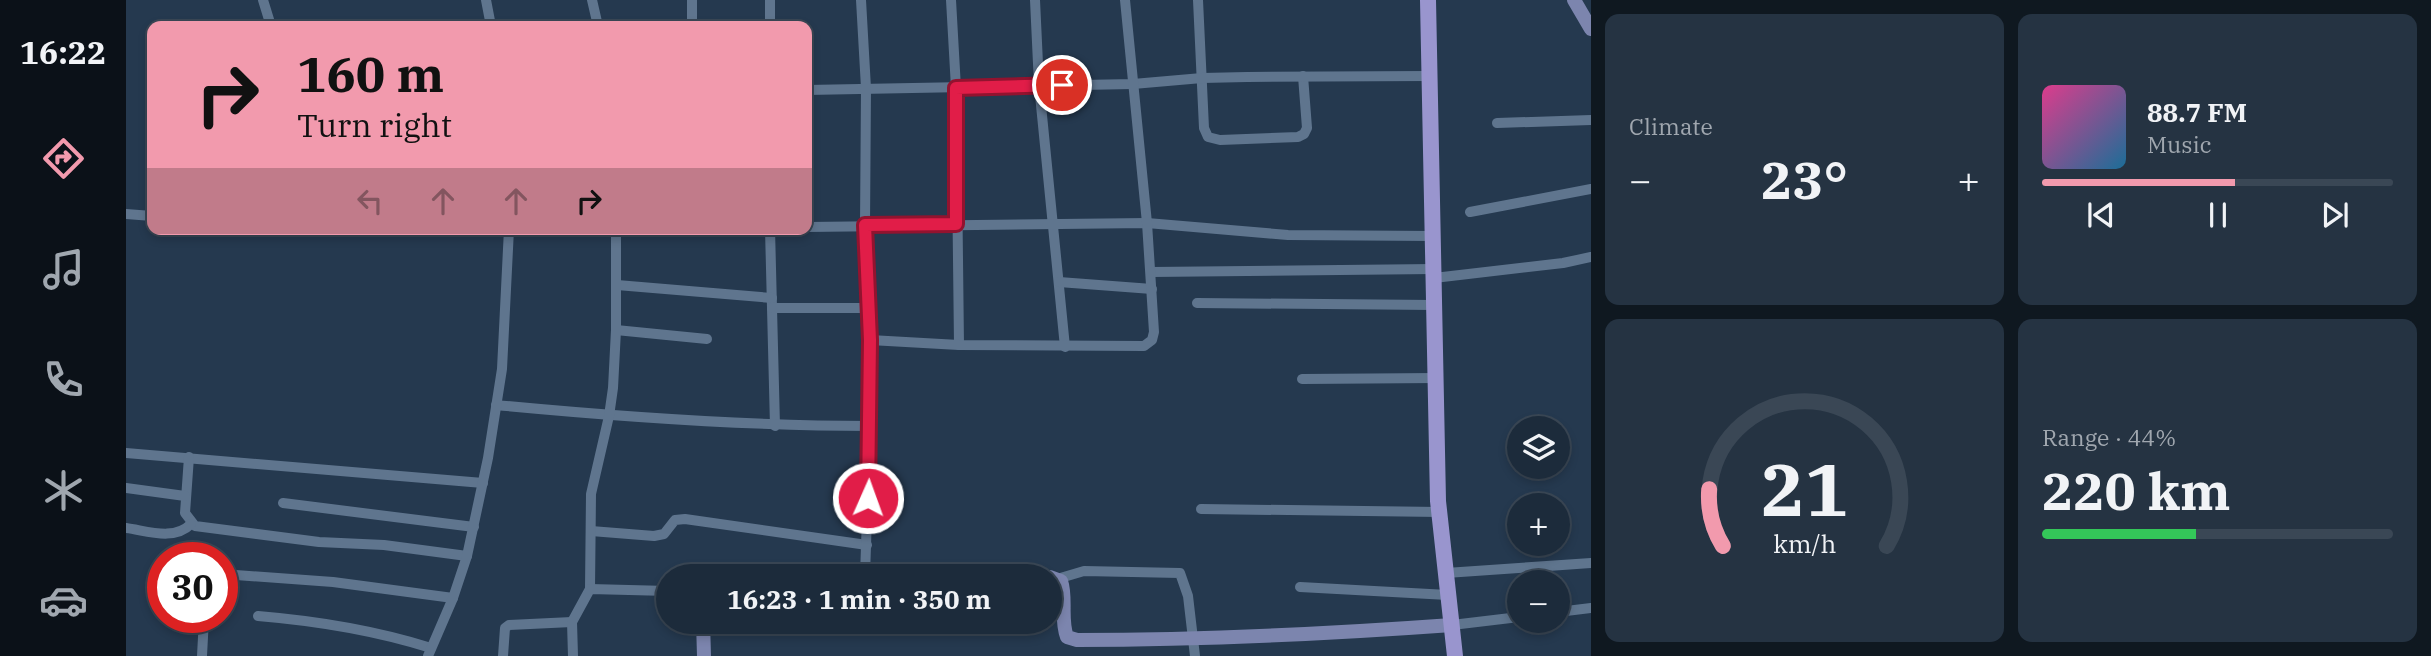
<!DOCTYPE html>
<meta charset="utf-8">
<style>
body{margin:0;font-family:"IBM Plex Serif",serif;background:#253342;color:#f1f3f6;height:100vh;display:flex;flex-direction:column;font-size:26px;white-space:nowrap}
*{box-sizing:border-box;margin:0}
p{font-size:23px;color:#a0a7af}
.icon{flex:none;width:38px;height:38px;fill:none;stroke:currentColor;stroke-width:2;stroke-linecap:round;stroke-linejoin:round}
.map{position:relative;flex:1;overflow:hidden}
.details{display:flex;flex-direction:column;gap:14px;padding:14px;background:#0f1820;width:840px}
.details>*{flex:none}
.banner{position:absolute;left:21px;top:21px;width:665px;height:214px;border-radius:14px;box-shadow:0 4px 10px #0003,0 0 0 2px #3a4755;background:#f29aad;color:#111;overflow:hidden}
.controls{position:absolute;left:1381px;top:416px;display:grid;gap:14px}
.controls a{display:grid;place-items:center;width:63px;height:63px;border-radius:50%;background:#1c2b3b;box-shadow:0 4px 10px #0003,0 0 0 2px #3a4755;font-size:35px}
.speed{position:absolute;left:21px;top:542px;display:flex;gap:14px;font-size:35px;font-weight:700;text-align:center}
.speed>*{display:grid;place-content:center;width:91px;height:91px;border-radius:50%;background:#1c2b3b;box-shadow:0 4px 10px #0003,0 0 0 2px #3a4755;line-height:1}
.speed .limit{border:10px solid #d22;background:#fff;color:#111}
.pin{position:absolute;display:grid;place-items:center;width:60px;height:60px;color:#fff;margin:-30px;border:4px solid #fff;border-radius:50%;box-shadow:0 2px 7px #0007}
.me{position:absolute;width:77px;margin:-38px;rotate:2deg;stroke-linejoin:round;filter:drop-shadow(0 0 5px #0008)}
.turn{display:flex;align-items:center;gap:24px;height:147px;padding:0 35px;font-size:32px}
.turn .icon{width:91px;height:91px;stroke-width:2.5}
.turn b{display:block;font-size:49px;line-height:60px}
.lanes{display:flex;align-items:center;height:66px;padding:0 35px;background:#0003;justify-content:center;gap:35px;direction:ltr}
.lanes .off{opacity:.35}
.big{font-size:52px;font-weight:800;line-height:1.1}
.details .card{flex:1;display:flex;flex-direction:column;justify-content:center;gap:10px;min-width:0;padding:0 24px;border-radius:14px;background:#253342}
.details .dial{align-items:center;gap:0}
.dial svg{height:182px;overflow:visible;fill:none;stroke:#3a4755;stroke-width:7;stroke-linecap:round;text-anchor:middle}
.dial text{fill:#f1f3f6;stroke:none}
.song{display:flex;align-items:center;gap:21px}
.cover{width:84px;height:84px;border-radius:10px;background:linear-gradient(135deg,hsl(330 70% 55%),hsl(200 70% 35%))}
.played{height:7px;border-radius:4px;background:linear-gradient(90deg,#f29aad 55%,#3a4755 55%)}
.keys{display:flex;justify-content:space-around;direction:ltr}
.heat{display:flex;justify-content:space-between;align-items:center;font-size:38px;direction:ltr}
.charge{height:10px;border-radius:5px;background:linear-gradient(90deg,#34c759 44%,#3a4755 0)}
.details .tiles{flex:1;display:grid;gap:14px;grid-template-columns:repeat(2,1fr)}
.trip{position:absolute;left:530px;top:564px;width:406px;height:70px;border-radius:35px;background:#1c2b3b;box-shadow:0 4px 10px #0003,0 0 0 2px #3a4755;font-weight:800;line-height:70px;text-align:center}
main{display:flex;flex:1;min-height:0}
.tab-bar{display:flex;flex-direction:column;width:126px;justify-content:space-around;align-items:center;background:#0b1118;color:#a0a7af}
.tab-bar .icon{width:49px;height:49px}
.tab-bar .active{color:#f29aad}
.tab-bar b{font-size:32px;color:#f1f3f6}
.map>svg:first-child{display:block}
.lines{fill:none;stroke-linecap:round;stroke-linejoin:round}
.street{stroke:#5f758e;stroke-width:10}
.secondary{stroke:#7c85ae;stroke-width:14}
.primary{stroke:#9995ce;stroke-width:16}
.route-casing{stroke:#92132f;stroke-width:18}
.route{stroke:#e11d48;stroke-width:12}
</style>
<main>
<nav class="tab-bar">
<b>16:22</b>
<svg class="icon active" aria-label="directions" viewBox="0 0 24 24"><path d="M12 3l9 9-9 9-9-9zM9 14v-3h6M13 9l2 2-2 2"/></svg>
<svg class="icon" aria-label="music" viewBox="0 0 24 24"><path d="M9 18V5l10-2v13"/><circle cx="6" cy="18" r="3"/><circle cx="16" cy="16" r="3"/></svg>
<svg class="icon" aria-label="phone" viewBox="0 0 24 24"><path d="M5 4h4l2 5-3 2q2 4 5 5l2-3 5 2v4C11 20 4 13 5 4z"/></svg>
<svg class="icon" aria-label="climate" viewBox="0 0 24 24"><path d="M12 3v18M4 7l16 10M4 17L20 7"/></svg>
<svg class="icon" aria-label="car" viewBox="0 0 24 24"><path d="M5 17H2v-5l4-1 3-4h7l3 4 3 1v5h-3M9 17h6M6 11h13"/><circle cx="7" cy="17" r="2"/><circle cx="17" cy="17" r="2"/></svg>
</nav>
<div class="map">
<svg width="1465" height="656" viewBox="0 0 1465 656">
<rect width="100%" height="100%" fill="#25394f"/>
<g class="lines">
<g class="street">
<polyline points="137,0 145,26"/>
<polyline points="360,0 365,26"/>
<polyline points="466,0 472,26"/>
<polyline points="566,0 566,26"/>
<polyline points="825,0 830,88 833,345"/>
<polyline points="909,0 913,85 939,347"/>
<polyline points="1072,0 1078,128 1082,137 1094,140 1172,137 1178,134 1181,128 1177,76"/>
<polyline points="644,26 644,0"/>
<polyline points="681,90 1007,84 1076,78 1121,77 1303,76"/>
<polyline points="1371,123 1465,120"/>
<polyline points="1344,212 1465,189"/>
<polyline points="0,214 26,216"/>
<polyline points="681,227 1021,223 1162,235 1307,236"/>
<polyline points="644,229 649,426"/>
<polyline points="1025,272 1308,269"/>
<polyline points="1308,278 1437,263 1465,257"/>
<polyline points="933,282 1026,289"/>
<polyline points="491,285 646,298"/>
<polyline points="1071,303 1308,305"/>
<polyline points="646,308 743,308"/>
<polyline points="490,330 581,339"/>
<polyline points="744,340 833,345 1018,346 1026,340 1028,332 1021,223 999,0"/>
<polyline points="1176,379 1311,378"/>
<path d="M370,405C495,417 619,426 744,426V340L739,225L740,88L735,0"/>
<polyline points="0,453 357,483"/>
<polyline points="63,457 59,513 69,526 193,542 258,545 341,556"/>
<polyline points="0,488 59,496"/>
<polyline points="157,503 348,527"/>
<polyline points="1075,509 1314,512"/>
<path d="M0,528C22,531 48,541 65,524"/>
<polyline points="465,531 528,536 538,534 549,520 559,519 741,545"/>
<polyline points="1320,573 1465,563"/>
<polyline points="96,574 207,582 327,598"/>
<polyline points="739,576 744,426"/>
<polyline points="931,579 958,571 1054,573 1062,596 1069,656"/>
<polyline points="1174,587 1322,595"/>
<polyline points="464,589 465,494 483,416 487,388 490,330 490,229"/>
<polyline points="1432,612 1465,608"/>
<path d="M132,616C192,621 248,630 305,648"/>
<polyline points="1326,625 1393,617"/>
<polyline points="76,656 78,618"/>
<polyline points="302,656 327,598 341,556 362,458 376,369 383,229"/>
<polyline points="377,656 379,628 383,625 446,622"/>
<polyline points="447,656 446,622 464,589 542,591"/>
</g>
<g class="secondary">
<polyline points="1448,0 1465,29"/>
<path d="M924,577L935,581C941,599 934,619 941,637L951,640C1076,640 1201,634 1326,625"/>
<polyline points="577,621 578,656"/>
</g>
<polyline class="primary" points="1302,0 1312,501 1329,656"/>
</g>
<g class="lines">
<defs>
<polyline id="route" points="742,498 744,340 739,225 830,224 830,88 936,85"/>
</defs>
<use href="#route" class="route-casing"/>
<use href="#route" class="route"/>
</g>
</svg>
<div class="controls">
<a><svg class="icon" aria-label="layers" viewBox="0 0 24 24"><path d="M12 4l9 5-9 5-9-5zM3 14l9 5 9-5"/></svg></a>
<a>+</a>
<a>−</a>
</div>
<div class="speed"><div class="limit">30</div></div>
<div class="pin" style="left:936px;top:85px;background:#d93025"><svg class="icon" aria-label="arrive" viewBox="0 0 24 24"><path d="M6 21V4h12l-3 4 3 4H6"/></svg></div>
<svg class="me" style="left:742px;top:498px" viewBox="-20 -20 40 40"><circle r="17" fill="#e11d48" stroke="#fff" stroke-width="3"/><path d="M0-11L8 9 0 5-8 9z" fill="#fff"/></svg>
<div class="trip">16:23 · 1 min · 350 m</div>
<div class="banner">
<div class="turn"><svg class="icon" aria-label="right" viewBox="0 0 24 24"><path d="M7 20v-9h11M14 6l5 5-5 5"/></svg><div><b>160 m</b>Turn right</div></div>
<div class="lanes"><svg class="icon off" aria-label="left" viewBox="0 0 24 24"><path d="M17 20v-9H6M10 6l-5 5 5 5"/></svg><svg class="icon off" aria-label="ahead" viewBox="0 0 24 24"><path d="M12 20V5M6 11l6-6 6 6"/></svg><svg class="icon off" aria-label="ahead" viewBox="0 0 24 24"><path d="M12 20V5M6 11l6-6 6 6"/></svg><svg class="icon" aria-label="right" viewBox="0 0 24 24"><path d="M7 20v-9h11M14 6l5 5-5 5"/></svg></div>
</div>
</div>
<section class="details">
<div class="tiles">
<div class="card"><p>Climate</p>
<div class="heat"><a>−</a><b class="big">23°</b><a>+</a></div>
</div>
<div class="card">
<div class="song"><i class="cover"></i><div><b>88.7 FM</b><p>Music</p></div></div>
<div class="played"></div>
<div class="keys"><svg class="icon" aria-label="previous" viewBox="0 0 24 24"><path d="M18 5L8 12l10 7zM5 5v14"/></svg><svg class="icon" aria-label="pause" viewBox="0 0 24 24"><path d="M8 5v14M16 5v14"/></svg><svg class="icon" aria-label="next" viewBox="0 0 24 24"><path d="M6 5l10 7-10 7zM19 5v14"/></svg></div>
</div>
<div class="card dial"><svg viewBox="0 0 100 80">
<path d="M14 69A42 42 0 1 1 86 69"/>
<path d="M14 69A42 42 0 0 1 8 44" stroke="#f29aad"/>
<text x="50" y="56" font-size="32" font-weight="700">21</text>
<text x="50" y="72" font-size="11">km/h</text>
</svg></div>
<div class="card"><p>Range · 44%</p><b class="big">220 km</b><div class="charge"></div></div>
</div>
</section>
</main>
